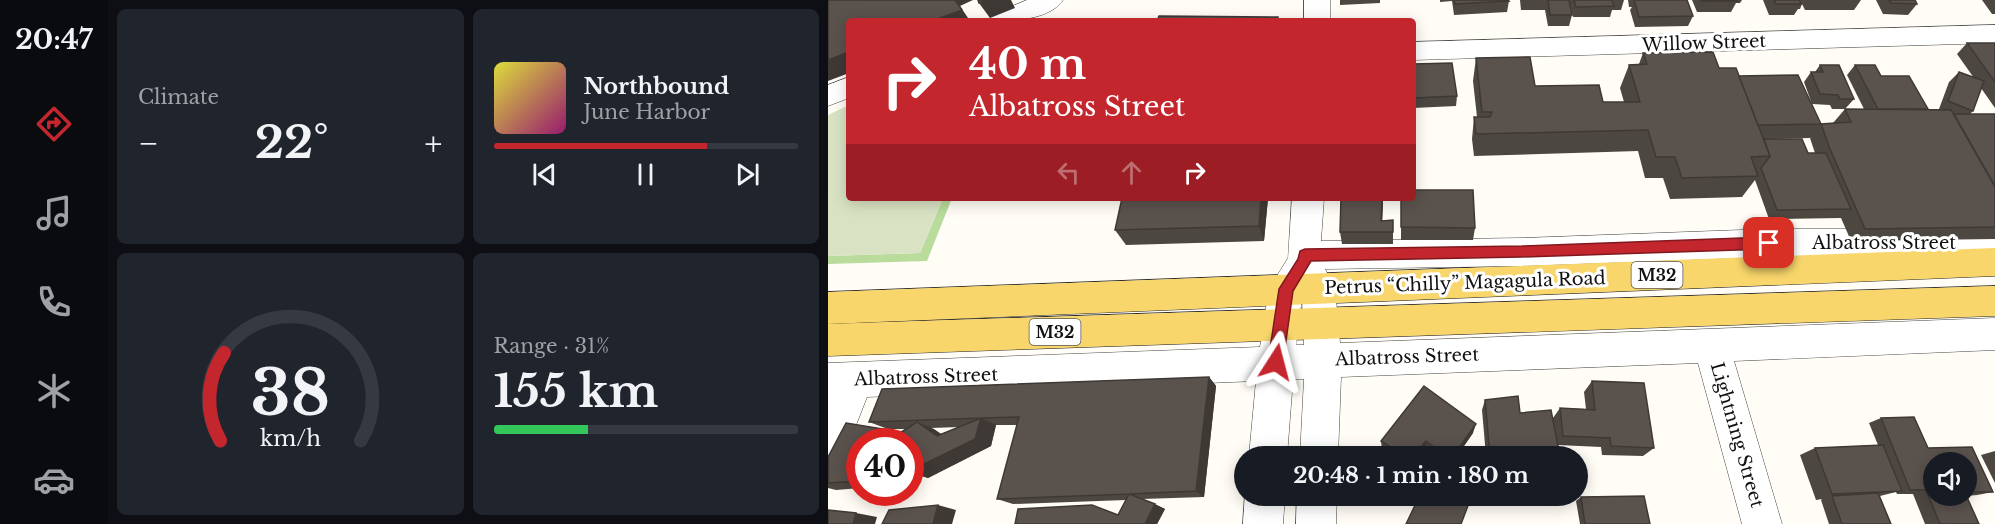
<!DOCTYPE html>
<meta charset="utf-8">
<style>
body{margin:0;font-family:"Libre Baskerville",serif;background:#20242c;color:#f1f3f6;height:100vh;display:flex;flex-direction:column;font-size:22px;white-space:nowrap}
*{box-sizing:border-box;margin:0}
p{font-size:20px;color:#9ea1a6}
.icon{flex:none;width:33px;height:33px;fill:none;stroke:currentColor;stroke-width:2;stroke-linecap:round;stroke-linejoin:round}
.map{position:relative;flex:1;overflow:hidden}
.details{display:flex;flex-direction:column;gap:9px;padding:9px;background:#0d0f14;width:720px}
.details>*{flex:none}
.guide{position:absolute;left:18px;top:18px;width:570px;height:183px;border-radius:6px;box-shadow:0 3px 15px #0003;background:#c4262e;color:#fff;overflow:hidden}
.buttons{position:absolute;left:1095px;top:452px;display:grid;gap:12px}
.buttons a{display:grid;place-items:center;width:54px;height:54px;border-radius:50%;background:#171b24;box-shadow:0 3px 15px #0003;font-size:30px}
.speed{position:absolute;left:18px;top:428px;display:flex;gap:12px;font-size:30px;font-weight:700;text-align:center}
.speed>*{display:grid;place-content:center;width:78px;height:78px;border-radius:50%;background:#171b24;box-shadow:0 3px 15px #0003;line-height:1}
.speed .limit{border:9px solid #d22;background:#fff;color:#111}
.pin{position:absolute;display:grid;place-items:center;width:51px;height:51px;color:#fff;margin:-26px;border-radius:12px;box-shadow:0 3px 9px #0006}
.me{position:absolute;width:66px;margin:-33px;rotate:9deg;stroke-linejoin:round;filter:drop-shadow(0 0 4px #0008)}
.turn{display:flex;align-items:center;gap:21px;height:126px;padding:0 24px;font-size:27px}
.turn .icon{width:78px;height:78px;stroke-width:2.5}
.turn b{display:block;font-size:42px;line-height:51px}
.lanes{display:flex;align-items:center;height:57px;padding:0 24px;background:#0003;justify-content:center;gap:30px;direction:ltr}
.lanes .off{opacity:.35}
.big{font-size:45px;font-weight:800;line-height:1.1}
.details .widget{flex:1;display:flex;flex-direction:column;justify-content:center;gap:9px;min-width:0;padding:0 21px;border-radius:9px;background:#20242c}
.details .dial{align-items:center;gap:0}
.dial svg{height:156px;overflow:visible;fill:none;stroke:#363941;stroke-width:7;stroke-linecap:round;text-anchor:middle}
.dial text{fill:#f1f3f6;stroke:none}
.song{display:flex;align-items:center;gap:18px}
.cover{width:72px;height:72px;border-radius:9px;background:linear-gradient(135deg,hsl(60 70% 55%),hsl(320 70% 35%))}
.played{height:6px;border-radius:3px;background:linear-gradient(90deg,#c4262e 70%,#363941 70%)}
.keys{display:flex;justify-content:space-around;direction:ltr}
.heat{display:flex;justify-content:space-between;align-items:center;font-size:33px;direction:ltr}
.charge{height:9px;border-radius:4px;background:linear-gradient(90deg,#34c759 31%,#363941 0)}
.details .tiles{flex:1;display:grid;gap:9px;grid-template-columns:repeat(2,1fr)}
.trip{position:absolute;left:406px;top:446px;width:354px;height:60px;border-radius:30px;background:#171b24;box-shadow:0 3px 15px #0003;font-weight:800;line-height:60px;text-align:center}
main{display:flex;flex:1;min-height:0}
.menu{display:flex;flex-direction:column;width:108px;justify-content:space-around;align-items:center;background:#090b0e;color:#9ea1a6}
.menu .icon{width:42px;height:42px}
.menu .active{color:#c4262e}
.menu b{font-size:27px;color:#f1f3f6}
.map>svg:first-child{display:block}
.forest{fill:#b9dc9c}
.cemetery{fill:#d9e3c4}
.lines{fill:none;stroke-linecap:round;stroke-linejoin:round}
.minor-casing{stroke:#444;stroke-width:1}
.major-casing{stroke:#222;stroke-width:1}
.minor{fill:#fff;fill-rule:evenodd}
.major{fill:#f9d66b;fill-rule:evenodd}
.wall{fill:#4d4742;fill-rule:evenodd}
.shaded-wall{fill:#3f3936}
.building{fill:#5a524d;stroke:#3f3936;stroke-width:1.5}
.route{fill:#c4262e;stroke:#7f191e;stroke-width:1.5}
.labels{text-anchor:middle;stroke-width:6;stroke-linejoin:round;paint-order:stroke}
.shield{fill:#fff;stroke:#585858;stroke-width:1.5}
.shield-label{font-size:16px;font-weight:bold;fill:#111}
.street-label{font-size:18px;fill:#111;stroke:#fff}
</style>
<main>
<nav class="menu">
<b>20:47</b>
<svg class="icon active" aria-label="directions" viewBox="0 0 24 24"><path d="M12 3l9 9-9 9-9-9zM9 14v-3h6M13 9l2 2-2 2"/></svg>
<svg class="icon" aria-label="music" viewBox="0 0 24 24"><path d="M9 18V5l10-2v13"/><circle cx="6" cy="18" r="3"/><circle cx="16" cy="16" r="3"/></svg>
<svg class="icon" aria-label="phone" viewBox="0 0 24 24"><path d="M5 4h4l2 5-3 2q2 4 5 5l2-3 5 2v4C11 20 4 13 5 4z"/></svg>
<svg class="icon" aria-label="climate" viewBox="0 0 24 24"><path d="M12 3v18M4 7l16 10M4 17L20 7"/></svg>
<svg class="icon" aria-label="car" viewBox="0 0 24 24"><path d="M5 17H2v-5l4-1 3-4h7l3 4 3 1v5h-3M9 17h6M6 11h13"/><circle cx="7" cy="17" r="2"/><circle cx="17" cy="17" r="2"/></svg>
</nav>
<section class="details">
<div class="tiles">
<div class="widget"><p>Climate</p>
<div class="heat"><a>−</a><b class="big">22°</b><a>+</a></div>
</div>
<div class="widget">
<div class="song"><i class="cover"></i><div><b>Northbound</b><p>June Harbor</p></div></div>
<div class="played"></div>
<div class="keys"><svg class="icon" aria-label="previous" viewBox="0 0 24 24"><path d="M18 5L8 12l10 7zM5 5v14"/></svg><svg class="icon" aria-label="pause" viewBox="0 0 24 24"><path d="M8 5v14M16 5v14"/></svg><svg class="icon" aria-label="next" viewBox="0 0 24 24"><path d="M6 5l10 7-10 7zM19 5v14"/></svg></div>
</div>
<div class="widget dial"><svg viewBox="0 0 100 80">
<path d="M14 69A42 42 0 1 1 86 69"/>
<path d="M14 69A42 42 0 0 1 16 24" stroke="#c4262e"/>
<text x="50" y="56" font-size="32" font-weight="700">38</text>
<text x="50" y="72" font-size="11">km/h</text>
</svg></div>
<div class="widget"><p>Range · 31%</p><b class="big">155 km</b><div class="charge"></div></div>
</div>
</section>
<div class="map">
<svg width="1167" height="524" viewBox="0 0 1167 524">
<rect width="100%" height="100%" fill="#fffdf5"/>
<polygon class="forest" points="115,198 124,198 99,261 0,264 0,256 92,253"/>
<polygon class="cemetery" points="21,105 21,198 115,198 92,253 0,256 0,115"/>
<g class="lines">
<defs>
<g id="minor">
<path d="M199,0H235C221,21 182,21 160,21L164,15Z"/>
<rect x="476" y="0" width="26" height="21"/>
<polygon points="1167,25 1167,43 585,60 585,42"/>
<polygon points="21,77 21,98 0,106 0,85"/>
<path d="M464,198H496L493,241L694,238L941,229H1167V257H941L694,266L497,269L507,288L512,343L1167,318V350L906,361L954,524H914L870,363L513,377L510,456H472L476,379H465L459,456H421L428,381L39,397L14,461L0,466V363L432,347L441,289L460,258ZM474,298L476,345H468Z"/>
<polygon points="417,495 457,495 455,524 415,524"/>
<polygon points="469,495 509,495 508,524 468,524"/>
</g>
<g id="major">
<polygon points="1167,248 1167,276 0,324 0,292"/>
<polygon points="1167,286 1167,316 0,356 0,324"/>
</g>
</defs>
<use href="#minor" class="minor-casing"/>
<use href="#major" class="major-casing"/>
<use href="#minor" class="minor"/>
<use href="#major" class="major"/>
</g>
<g class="wall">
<polygon points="512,0 552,0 552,3 512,5"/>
<polygon points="612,0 680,0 681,1 679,12 626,15 624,1 612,2"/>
<polygon points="692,0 741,0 744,15 741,26 720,26 717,10 693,10"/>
<polygon points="741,0 796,0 793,10 784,10 782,17 745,17"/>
<polygon points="800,0 859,0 865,16 860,26 807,27 802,10 804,7 801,7"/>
<polygon points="864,0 914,0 912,3 908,3 903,12 869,12"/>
<polygon points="935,0 1033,0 1026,10 977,10 974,4 972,9 970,9 966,15 941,15"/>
<polygon points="1048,0 1087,0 1089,4 1080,15 1055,14"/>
<polygon points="1154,0 1167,0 1167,14 1164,14"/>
<polygon points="1139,43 1167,43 1167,108 1153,88 1145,111 1142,114 1167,114 1167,239 1023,241 1013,218 941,219 927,180 914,197 842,199 835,178 817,178 810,151 646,156 644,139 646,117 649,117 645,81 648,58 707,86 775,102 796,102 792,88 801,65 811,64 815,53 891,68 911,76 993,124 982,138 935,139 980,153 987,153 982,138 993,124 1005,123 1017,109 1004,109 1002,105 984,104 976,82 983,72 987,72 992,65 1026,99 1017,109 1036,109 1019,75 1027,65 1053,76 1099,109 1111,109 1121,82 1131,72 1146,78 1129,54"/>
<polygon points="585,64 629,96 628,106 585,108"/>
<polygon points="294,198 440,198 436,241 298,245 287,230"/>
<polygon points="513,198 555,198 554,221 565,220 565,244 514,244 512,232"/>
<polygon points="573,227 647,228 645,240 573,240"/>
<path d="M381,377L388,386L376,497L314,499L337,509L329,524H187L190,509L264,505L290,515L298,500L185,504L169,499L189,425H168L163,446L100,478L82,472V441H32V488L8,490L0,488V457L18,423L55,429L69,434L78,429H60L41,422L54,389ZM131,427L113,434L103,428Z"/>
<polygon points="764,381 826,448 815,456 774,455 773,447 730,445 731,451 727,456 658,456 654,410 657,400 692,413 725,418 732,408 758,409 756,392"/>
<path d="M1086,417L1100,448L1144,447L1165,492L1149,495L1138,496L1151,524H1097L1085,494H1069L1068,492L1052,496L1063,524H1001L993,500L994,499L988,500L972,455L987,448L1050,445L1041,423L1053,418ZM1106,462H1138V495H1106Z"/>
<polygon points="645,433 629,456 605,456 598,450 592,456 564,456 554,450 553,441"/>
<polygon points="1167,451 1167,483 1153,455"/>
<polygon points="753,497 822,524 752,524 748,501"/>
</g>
<g class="shaded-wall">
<polygon points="127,0 145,0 132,6 142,21 104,21"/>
<polygon points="158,0 183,0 187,8 162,18 151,3"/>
<polygon points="21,52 21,73 0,81 0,60"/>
<polygon points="433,198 440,198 436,241 431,226"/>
<polygon points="554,198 555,198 554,233 553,221"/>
<polygon points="381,377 388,386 376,497 368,491"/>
<polygon points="153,418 168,425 163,446 100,478 82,472"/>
<polygon points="89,422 106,429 126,443 109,436"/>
<polygon points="648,424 645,433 629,456 625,456"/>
<polygon points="55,429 74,437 73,441 52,441"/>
<polygon points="598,441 598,450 592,456 585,456"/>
<polygon points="327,504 337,509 329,524 317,524"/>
<polygon points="110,505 128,510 124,524 105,524"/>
<polygon points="28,513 49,517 47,524 25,524"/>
</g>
<g class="building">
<polygon points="0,0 127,0 134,10 104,21 21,21 21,52 0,60"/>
<polygon points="150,0 158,0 151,3"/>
<polygon points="626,0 680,0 681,1 627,4"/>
<polygon points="720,0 741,0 744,15 722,15"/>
<polygon points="746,0 784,0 786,6 748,7"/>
<polygon points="806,0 859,0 865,16 811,17"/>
<polygon points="873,0 908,0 909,1 874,1"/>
<polygon points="946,0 971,0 973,4 948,4"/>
<polygon points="1061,0 1087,0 1089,4 1063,3"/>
<polygon points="331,16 450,17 450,21 329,21"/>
<polygon points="1139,43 1167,43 1167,82"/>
<polygon points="885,52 891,68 908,68 942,156 923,157 930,176 854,178 847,157 828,157 820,130 648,134 646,117 662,117 664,112 654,112 648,58 702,57 707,86 771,85 775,102 812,102 801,65 819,64 815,53"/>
<polygon points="624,63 629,96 585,98 585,64"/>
<polygon points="992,65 1011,65 1026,99 1012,99 1010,95 992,94 983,72 995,72"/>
<polygon points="1027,65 1047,65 1053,76 1081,76 1100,109 1050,109"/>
<polygon points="1131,72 1156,81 1145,111 1120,101"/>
<polygon points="970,75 993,124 930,125 911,76"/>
<polygon points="1017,109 1123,110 1167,187 1167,227 1037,229 1002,149 993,124 1023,122"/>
<polygon points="1126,114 1167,114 1167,186"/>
<polygon points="936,139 974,139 980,153 998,153 1023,209 949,210 933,168 942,156"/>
<polygon points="585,190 645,190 647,228 573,227 573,198 585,198"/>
<polygon points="294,198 433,198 431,226 287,230"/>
<polygon points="513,198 554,198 553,221 565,220 565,232 512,232"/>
<polygon points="381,377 368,491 301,494 327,504 317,524 187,524 190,509 264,505 290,515 301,494 169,499 191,417 153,418 147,439 82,471 82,441 65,441 64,438 89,422 109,436 153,418 41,422 54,389"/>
<polygon points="764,381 816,383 826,448 783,446 782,438 735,436 732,408 767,410"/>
<polygon points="596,386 648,424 625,456 617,456 598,441 585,456 576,456 553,441"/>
<polygon points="690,396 692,413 723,410 731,451 704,453 705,456 662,456 657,400"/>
<polygon points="1086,417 1100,448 1144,447 1165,492 1138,492 1138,462 1106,462 1106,495 1138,495 1151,524 1112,524 1098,490 1082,490 1053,418"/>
<polygon points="18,423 55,429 52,441 32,441 32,481 0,483 0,457"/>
<polygon points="1055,445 1074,491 1004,494 987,448"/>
<polygon points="1050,493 1063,524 1014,524 1004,496"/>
<polygon points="592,495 644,495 633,524 578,524"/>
<polygon points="816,496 822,524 757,524 753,497"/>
<polygon points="110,505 105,524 54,524 61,510"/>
<polygon points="0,510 28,513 25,524 0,524"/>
</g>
<polygon class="route" points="941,237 945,239 947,243 945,247 941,249 694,257 483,261 465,291 455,362 453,367 448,369 442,367 440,362 451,289 470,259 472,251 477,249 694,246"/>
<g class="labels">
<g class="shield">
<rect x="803.5" y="262" width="51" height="26" rx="4.5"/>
<rect x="201.5" y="319" width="51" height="26" rx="4.5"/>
</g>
<g class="shield-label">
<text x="829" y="281">M32</text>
<text x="227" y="338">M32</text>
</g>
<g class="street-label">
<text transform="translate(876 43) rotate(-2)" y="6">Willow Street</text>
<text x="1056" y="249">Albatross Street</text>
<text transform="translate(637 283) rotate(-2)" y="6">Petrus “Chilly” Magagula Road</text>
<text transform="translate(579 357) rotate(-2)" y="6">Albatross Street</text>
<text transform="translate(98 377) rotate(-2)" y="6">Albatross Street</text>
<text transform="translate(909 435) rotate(74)" y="6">Lightning Street</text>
</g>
</g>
</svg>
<div class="buttons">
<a><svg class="icon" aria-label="sound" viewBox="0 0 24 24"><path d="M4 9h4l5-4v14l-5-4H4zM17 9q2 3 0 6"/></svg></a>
</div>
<div class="speed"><div class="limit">40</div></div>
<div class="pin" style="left:941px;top:243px;background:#d93025"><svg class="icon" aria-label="arrive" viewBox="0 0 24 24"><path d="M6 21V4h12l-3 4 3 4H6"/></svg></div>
<svg class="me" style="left:448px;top:362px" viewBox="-20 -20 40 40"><path d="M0-17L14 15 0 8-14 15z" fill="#c4262e" stroke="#fff" stroke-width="4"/></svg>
<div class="trip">20:48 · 1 min · 180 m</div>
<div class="guide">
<div class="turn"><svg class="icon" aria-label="right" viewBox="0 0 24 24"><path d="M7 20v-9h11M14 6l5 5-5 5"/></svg><div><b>40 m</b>Albatross Street</div></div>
<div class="lanes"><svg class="icon off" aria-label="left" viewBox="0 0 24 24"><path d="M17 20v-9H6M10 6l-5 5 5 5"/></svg><svg class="icon off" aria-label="ahead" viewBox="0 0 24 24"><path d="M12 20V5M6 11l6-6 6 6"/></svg><svg class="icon" aria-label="right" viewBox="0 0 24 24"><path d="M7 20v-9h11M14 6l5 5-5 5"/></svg></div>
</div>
</div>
</main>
